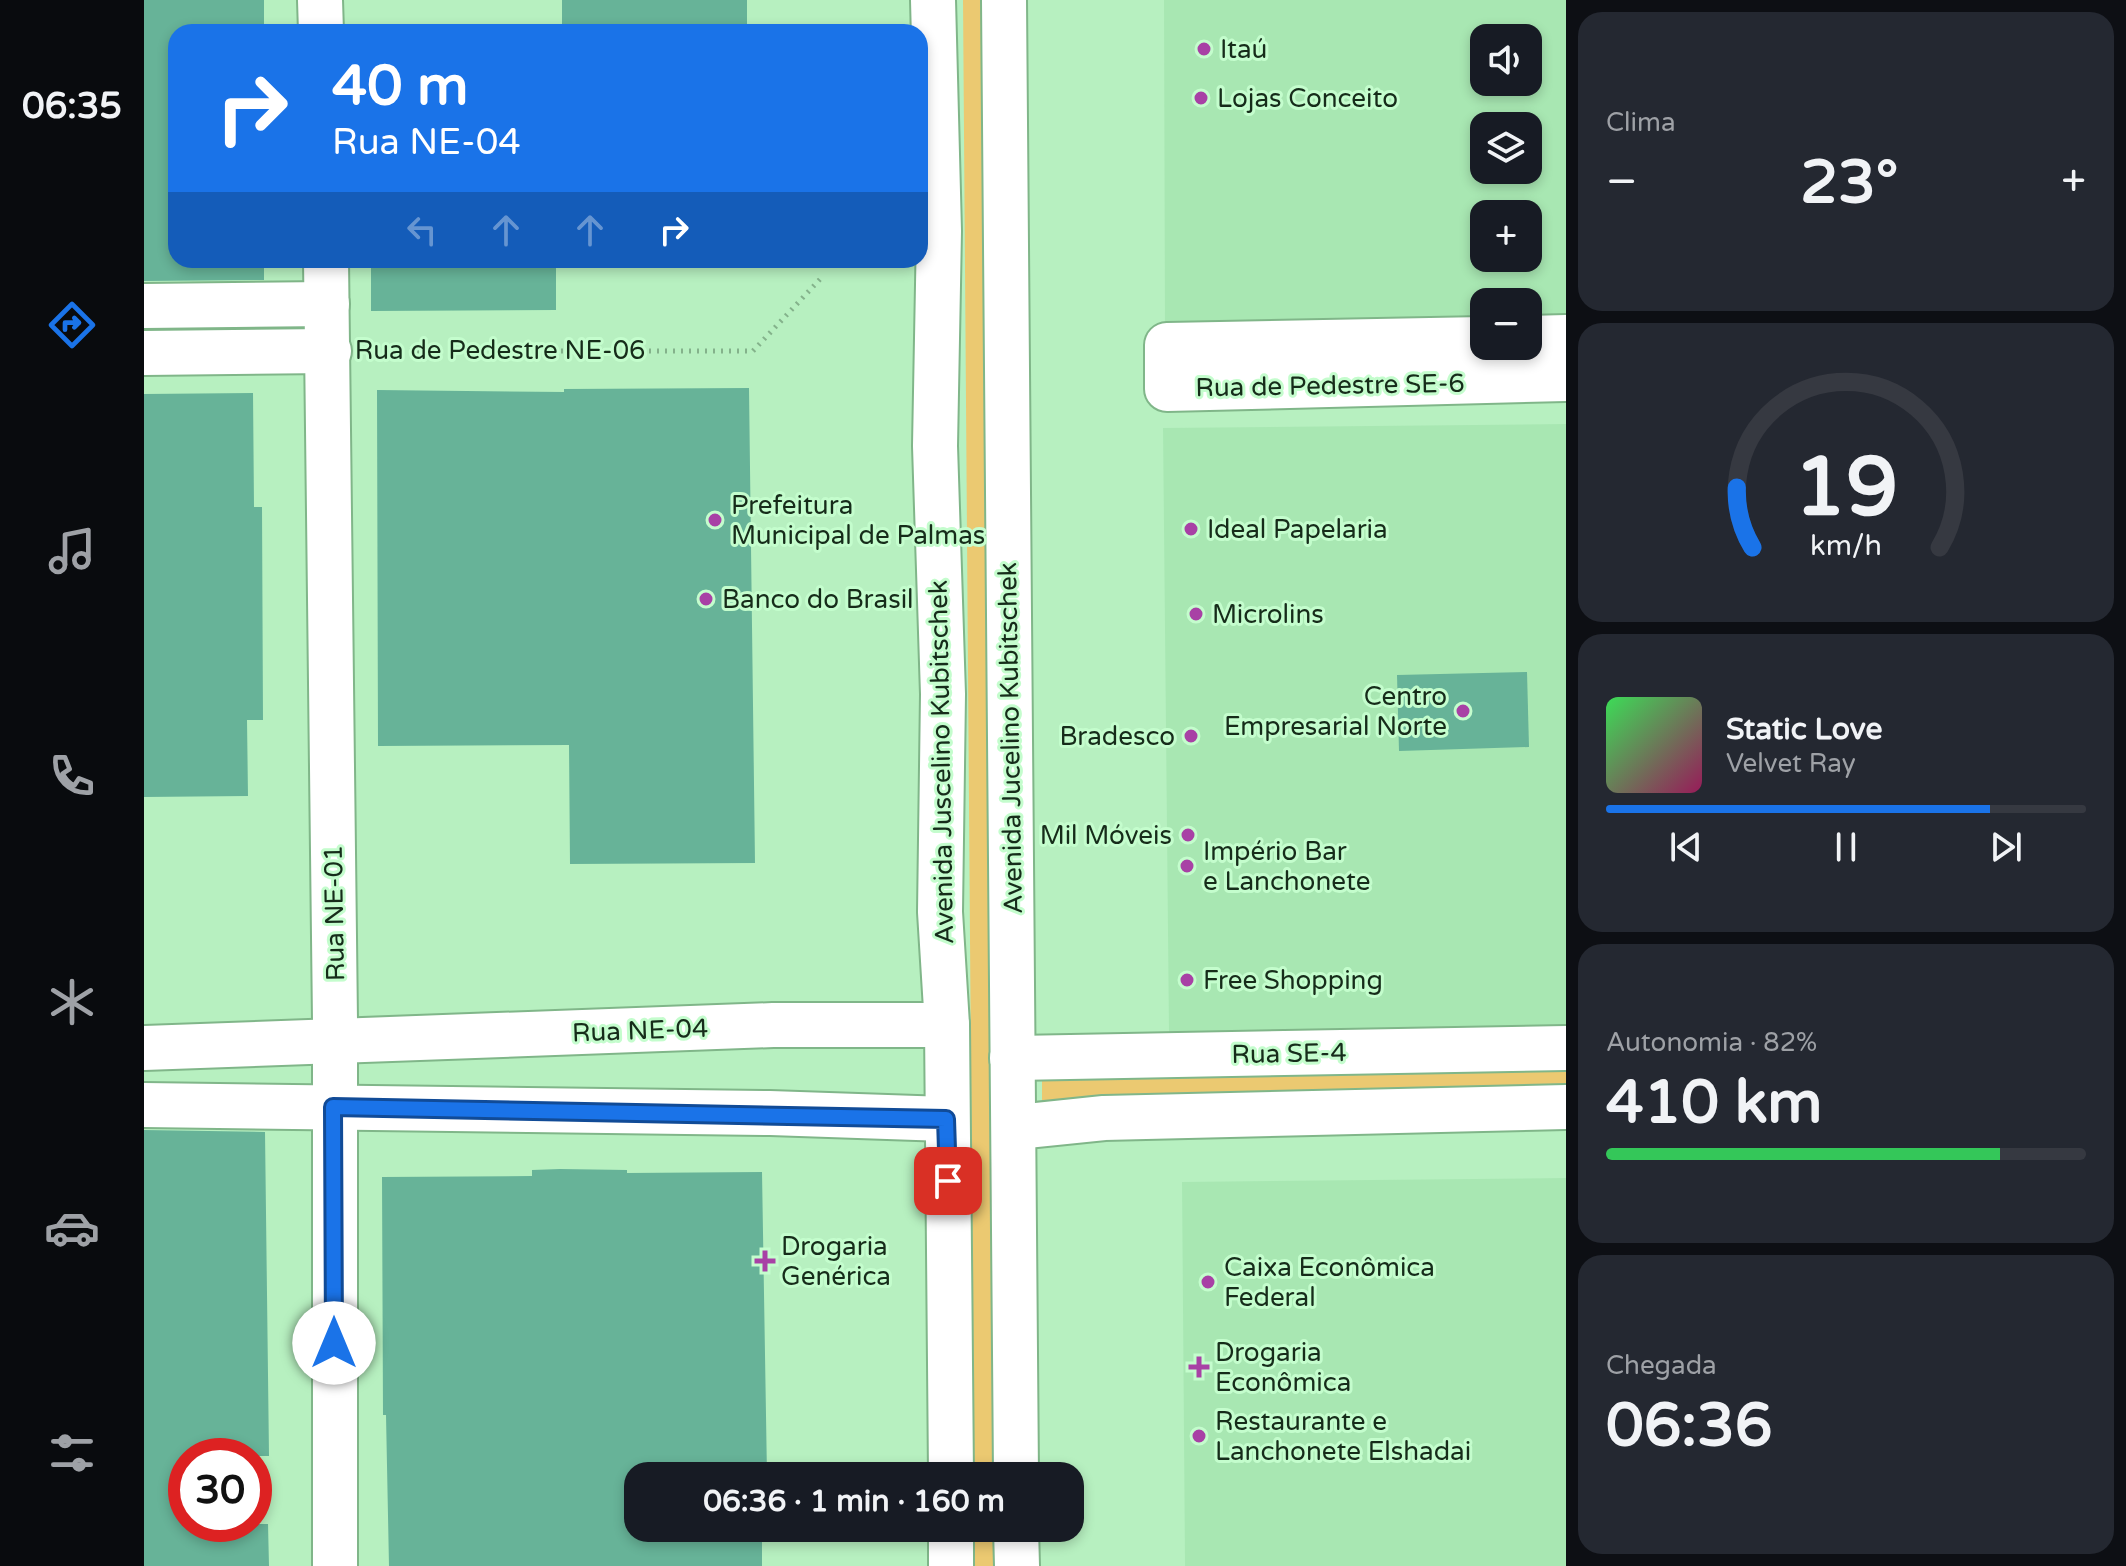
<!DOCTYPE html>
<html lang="pt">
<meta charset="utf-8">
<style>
body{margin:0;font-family:"Varela Round",sans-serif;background:#242831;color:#f1f3f6;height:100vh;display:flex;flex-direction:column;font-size:30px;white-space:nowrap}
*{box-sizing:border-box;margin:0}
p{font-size:26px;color:#9ea1a6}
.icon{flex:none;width:44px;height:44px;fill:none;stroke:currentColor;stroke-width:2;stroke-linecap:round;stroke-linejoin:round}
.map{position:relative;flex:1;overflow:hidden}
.details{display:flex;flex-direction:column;gap:12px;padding:12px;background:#0d0f14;width:560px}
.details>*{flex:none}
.guide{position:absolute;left:24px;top:24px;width:760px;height:244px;border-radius:24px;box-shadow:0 4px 12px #0003;background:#1a73e8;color:#fff;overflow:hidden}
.controls{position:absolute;left:1326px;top:24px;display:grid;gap:16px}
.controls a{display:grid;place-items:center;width:72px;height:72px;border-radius:16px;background:#171b24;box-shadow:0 4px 12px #0003;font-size:40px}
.speed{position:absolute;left:24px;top:1438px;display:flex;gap:16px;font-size:40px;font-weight:700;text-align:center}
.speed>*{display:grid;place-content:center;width:104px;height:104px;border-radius:50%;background:#171b24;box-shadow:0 4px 12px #0003;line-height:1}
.speed .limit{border:12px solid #d22;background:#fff;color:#111}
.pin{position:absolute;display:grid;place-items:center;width:68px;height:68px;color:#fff;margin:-34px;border-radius:16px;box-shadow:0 4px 12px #0006}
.me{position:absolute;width:88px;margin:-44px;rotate:0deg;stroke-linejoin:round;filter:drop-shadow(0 0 6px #0008)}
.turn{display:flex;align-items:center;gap:28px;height:168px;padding:0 32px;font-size:36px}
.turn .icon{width:104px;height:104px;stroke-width:2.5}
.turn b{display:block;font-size:56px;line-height:68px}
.lanes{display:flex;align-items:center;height:76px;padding:0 32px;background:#0003;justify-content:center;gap:40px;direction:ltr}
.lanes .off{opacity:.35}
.big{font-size:60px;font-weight:700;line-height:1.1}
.details .widget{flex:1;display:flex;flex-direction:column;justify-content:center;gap:12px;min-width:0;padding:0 28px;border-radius:24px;background:#242831}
.details .dial{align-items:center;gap:0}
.dial svg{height:208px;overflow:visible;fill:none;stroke:#363941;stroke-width:7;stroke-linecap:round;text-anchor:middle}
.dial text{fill:#f1f3f6;stroke:none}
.song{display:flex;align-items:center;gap:24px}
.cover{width:96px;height:96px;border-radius:12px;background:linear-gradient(135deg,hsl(130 70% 55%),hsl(330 70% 35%))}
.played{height:8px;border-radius:4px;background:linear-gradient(90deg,#1a73e8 80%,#363941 80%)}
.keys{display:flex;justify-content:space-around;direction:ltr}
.heat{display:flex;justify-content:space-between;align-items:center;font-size:44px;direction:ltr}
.charge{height:12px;border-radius:6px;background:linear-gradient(90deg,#34c759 82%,#363941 0)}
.trip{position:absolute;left:480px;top:1462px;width:460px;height:80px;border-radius:24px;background:#171b24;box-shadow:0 4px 12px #0003;font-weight:700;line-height:80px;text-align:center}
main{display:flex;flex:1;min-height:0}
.tabs{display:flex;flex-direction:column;width:144px;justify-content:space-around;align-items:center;background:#090b0e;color:#9ea1a6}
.tabs .icon{width:56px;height:56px}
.tabs .on{color:#1a73e8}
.tabs b{font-size:36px;color:#f1f3f6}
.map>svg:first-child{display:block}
.built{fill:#a8e7b2;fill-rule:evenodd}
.green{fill:#ebc971}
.building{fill:#67b398}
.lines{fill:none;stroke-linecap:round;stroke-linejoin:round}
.minor-casing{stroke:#80b689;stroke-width:48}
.major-casing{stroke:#80b689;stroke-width:48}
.path{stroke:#84b28b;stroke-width:5;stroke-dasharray:2 6;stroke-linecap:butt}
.minor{stroke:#fff;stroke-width:44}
.major{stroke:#fff;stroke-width:44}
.route-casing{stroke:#114b97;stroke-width:20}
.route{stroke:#1a73e8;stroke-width:14}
.poi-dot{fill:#a841a5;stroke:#c4fdcd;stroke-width:3}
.labels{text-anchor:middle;stroke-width:6;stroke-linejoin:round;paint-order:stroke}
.poi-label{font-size:26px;fill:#162c1a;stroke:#c4fdcd;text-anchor:start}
.street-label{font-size:26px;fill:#162c1a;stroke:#c4fdcd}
</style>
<main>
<nav class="tabs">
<b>06:35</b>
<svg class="icon on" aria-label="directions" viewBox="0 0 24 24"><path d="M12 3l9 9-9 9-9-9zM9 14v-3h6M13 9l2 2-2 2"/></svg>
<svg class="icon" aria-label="music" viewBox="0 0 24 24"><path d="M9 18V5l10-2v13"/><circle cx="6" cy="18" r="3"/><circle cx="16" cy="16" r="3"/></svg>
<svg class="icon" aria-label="phone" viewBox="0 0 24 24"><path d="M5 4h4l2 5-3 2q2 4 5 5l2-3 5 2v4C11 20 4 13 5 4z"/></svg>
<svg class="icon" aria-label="climate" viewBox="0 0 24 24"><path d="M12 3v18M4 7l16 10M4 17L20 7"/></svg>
<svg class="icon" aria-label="car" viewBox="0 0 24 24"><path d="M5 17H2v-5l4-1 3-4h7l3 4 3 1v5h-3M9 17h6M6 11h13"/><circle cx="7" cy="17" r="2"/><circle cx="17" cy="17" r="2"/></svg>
<svg class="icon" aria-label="filters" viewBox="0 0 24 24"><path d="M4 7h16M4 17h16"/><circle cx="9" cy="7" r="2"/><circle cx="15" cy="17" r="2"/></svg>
</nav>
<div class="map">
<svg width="1422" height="1566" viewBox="0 0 1422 1566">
<rect width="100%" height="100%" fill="#b7f0c0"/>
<g class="built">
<path d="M1020,0H1422V328H1384V302H1340V328L1021,329ZM1340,38H1384V82H1340ZM1340,126H1384V170H1340ZM1340,214H1384V258H1340Z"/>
<polygon points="1422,424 1422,1029 1025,1033 1019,428"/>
<polygon points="1422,1178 1422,1566 1041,1566 1038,1182"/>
</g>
<g class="green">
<polygon points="819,0 847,0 859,1476 830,1476"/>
<polygon points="1422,1056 1422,1101 898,1107 898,1063"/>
<polygon points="831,1528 859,1528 860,1566 831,1566"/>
</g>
<g class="building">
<polygon points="0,0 120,0 120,32 32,32 32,260 120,260 120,280 0,281"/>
<rect x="418" y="0" width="185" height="32"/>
<polygon points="227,260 412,260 412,310 227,311"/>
<polygon points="605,388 611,863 426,864 425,745 234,746 233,390 420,392 420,389"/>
<polygon points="109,393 110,507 118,507 119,720 103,720 104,796 0,797 0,394"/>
<polygon points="1383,672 1385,747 1255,751 1253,675"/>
<polygon points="0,1130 121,1132 125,1456 42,1456 42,1524 124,1524 125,1566 0,1566"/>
<polygon points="416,1169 483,1170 483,1173 618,1172 623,1476 494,1476 494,1528 618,1528 618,1566 245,1566 242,1415 239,1415 238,1177 388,1176 388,1170"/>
</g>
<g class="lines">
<defs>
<g id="minor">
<polyline points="176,0 177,32"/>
<polyline points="182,260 191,1021 191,1566"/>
<polyline points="0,306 183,304"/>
<polyline points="1384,338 1422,337"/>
<polyline points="1340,339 1023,345 1023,389 1422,379"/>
<polyline points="0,353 185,351"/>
<polyline points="0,1048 629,1025 803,1025"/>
<polyline points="868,1058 1422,1048"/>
<polyline points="0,1105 626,1113 802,1119"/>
<polyline points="872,1127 960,1118 1422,1107"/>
</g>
<g id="major">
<polyline points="789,0 795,231 791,446 799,694 796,912 803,1025 807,1476"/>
<polyline points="860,0 872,1476"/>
<polyline points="807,1528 807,1566"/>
<polyline points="872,1528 873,1566"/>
</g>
</defs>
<use href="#minor" class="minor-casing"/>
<use href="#major" class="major-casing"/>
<polyline class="path" points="225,351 609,351 679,276"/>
<use href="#minor" class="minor"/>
<use href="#major" class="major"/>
</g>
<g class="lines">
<defs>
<polyline id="route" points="190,1343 189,1107 802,1119 804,1181"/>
</defs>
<use href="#route" class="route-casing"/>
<use href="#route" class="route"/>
</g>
<g class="poi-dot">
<circle cx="1060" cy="49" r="8"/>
<circle cx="1057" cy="98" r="8"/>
<circle cx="571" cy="520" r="8"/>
<circle cx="1047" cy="529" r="8"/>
<circle cx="562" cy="599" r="8"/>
<circle cx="1052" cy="614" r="8"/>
<circle cx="1319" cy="711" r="8"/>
<circle cx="1047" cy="736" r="8"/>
<circle cx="1044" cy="835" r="8"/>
<circle cx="1043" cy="866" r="8"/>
<circle cx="1043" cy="980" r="8"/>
<path d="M617 1249h8v8h8v8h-8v8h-8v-8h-8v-8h8z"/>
<circle cx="1064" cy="1282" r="8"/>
<path d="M1051 1355h8v8h8v8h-8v8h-8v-8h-8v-8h8z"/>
<circle cx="1055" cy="1436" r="8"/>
</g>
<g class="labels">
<g class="poi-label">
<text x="1076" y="58">Itaú</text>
<text x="1073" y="107">Lojas Conceito</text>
<text x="587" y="514">Prefeitura<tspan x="587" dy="30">Municipal de Palmas</tspan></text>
<text x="1063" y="538">Ideal Papelaria</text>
<text x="578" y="608">Banco do Brasil</text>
<text x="1068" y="623">Microlins</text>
<text x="1303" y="705" text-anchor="end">Centro<tspan x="1303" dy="30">Empresarial Norte</tspan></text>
<text x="1031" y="745" text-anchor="end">Bradesco</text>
<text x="1028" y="844" text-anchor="end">Mil Móveis</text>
<text x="1059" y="860">Império Bar<tspan x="1059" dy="30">e Lanchonete</tspan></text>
<text x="1059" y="989">Free Shopping</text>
<text x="637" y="1255">Drogaria<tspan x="637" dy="30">Genérica</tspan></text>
<text x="1080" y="1276">Caixa Econômica<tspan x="1080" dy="30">Federal</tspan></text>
<text x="1071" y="1361">Drogaria<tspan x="1071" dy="30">Econômica</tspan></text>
<text x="1071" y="1430">Restaurante e<tspan x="1071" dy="30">Lanchonete Elshadai</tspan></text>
</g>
<g class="street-label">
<text x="356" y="359">Rua de Pedestre NE-06</text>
<text transform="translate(1186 385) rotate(-1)" y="9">Rua de Pedestre SE-6</text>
<text transform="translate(866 738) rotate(-91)" y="9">Avenida Jucelino Kubitschek</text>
<text transform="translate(797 762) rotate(-91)" y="9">Avenida Juscelino Kubitschek</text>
<text transform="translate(190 913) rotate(-91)" y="9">Rua NE-01</text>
<text transform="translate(496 1030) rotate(-2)" y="9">Rua NE-04</text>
<text transform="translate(1145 1053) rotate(-1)" y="9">Rua SE-4</text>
</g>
</g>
</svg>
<div class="controls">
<a><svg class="icon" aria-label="sound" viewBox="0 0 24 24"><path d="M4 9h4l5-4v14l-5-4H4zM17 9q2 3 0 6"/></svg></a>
<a><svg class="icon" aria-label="layers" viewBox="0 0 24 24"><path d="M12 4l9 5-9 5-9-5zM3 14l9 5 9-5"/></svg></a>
<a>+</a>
<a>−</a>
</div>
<div class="speed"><div class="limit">30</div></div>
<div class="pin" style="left:804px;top:1181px;background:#d93025"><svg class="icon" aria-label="arrive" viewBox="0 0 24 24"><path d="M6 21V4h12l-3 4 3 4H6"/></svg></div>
<svg class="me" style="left:190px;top:1343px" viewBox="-20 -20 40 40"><circle r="19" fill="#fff"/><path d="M0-13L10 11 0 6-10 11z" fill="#1a73e8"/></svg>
<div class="trip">06:36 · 1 min · 160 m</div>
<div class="guide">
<div class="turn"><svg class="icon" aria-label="right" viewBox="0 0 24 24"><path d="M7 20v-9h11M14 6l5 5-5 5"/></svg><div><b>40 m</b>Rua NE-04</div></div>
<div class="lanes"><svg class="icon off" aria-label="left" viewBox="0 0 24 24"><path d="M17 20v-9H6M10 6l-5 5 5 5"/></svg><svg class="icon off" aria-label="ahead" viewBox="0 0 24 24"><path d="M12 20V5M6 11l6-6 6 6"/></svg><svg class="icon off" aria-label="ahead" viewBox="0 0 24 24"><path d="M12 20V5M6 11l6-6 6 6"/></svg><svg class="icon" aria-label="right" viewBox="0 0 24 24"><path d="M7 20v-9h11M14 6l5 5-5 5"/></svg></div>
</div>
</div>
<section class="details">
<div class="widget"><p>Clima</p>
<div class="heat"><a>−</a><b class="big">23°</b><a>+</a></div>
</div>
<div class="widget dial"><svg viewBox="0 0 100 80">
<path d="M14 69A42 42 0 1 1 86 69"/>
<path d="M14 69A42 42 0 0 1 8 46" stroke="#1a73e8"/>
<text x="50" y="56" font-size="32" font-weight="700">19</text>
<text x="50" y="72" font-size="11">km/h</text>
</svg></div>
<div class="widget">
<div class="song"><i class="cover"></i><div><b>Static Love</b><p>Velvet Ray</p></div></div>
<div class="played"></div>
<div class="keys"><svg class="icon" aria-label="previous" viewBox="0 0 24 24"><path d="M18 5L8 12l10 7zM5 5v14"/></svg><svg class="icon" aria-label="pause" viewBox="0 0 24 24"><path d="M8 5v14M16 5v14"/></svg><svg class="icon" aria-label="next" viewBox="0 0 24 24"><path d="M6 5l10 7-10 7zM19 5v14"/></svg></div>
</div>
<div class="widget"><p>Autonomia · 82%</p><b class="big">410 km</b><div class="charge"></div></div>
<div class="widget"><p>Chegada</p><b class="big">06:36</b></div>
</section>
</main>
